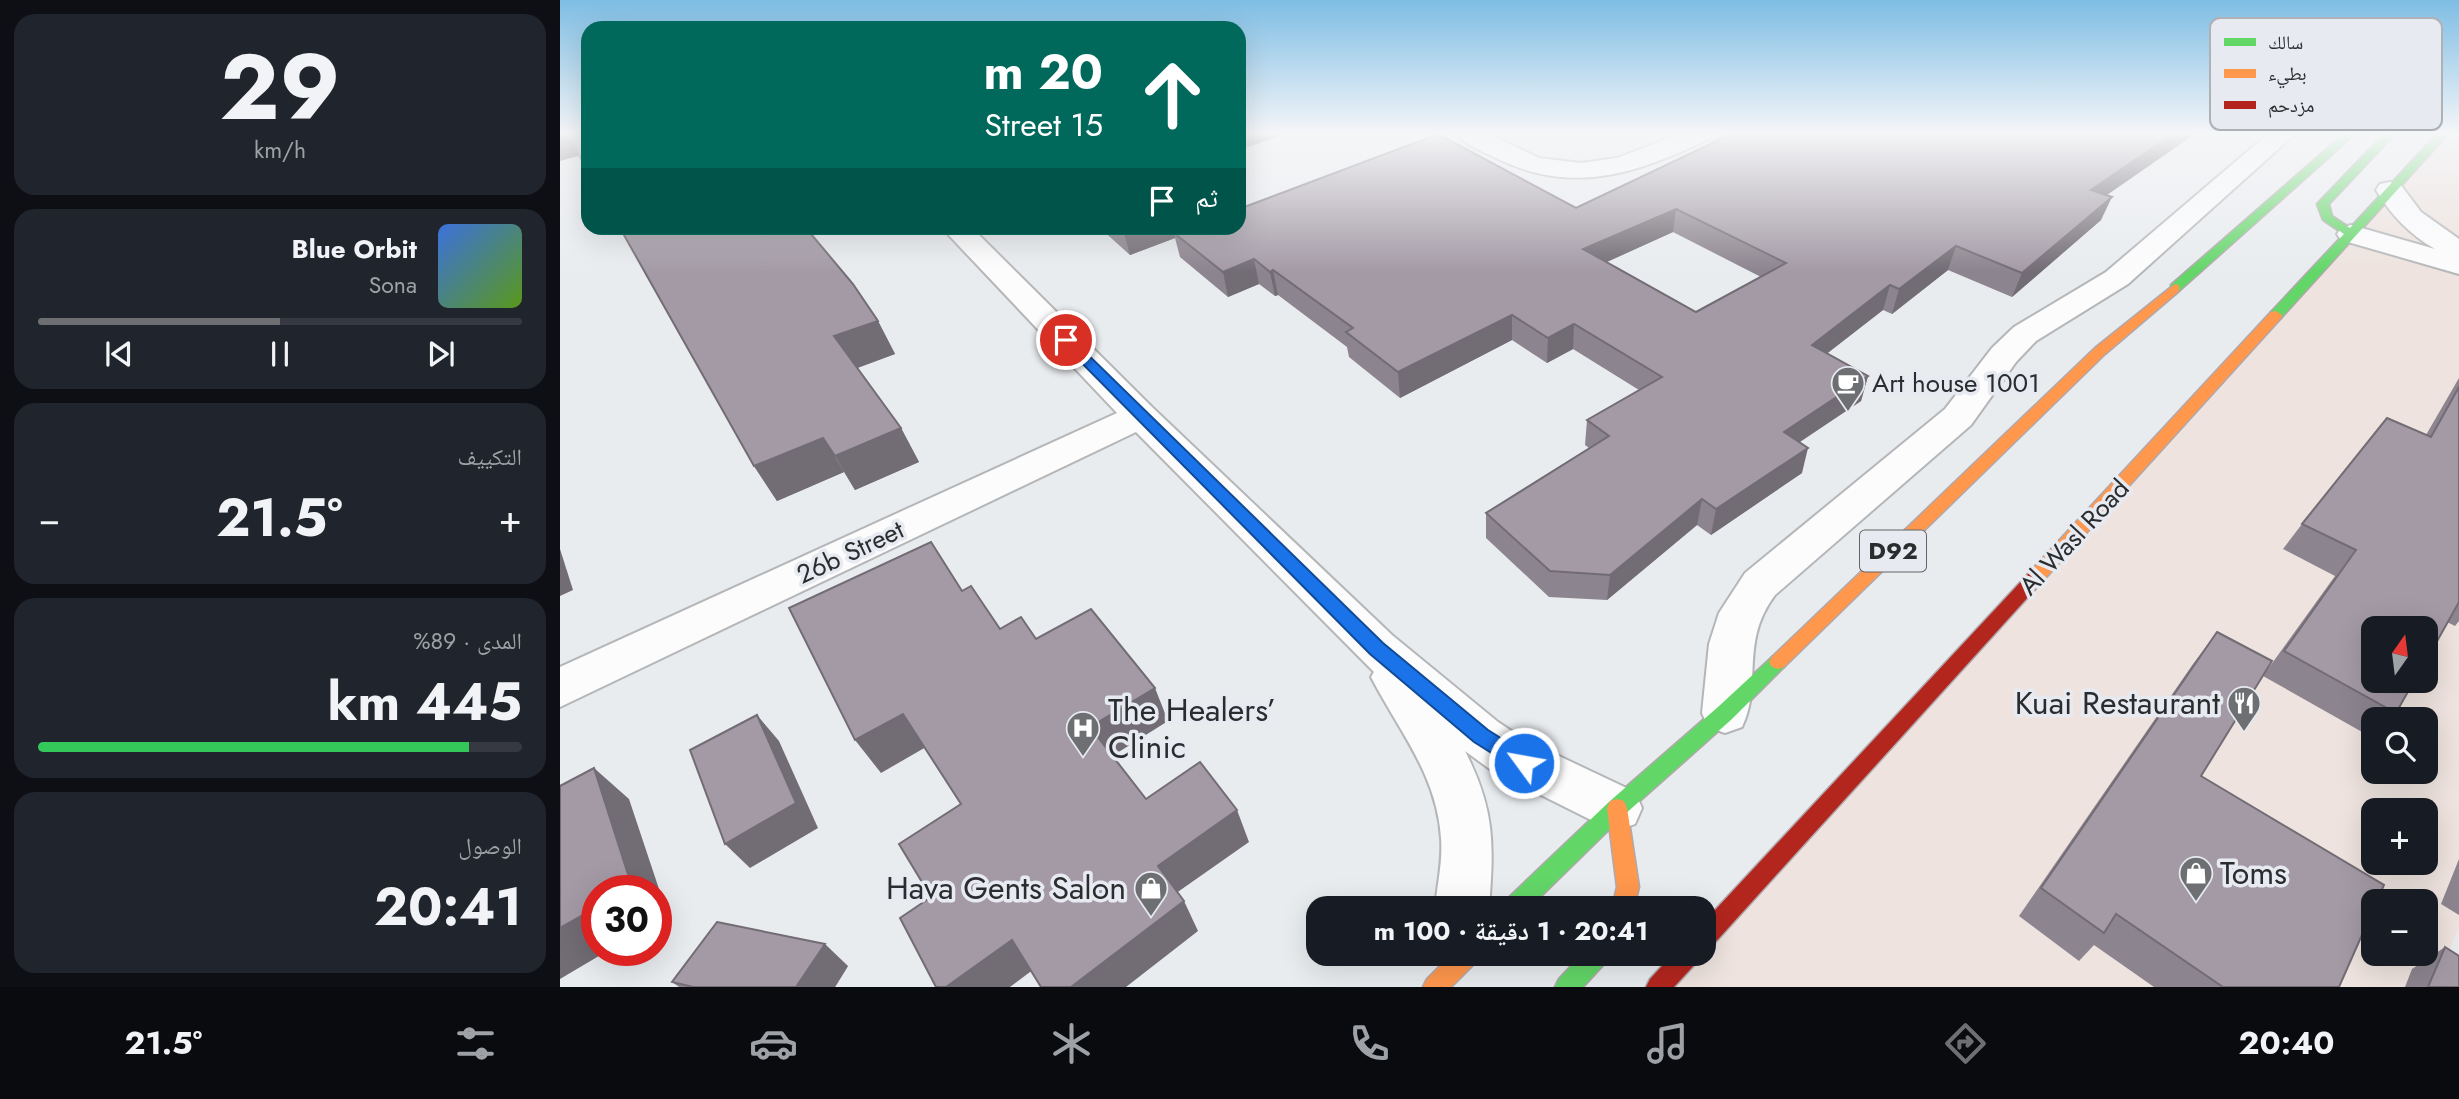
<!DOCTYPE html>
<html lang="ar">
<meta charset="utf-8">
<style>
body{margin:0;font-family:Jost,"Noto Naskh Arabic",sans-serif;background:#20242c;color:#f1f3f6;direction:rtl;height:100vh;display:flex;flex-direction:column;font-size:26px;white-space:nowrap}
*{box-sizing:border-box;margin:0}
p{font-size:23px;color:#9ea1a6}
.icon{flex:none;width:38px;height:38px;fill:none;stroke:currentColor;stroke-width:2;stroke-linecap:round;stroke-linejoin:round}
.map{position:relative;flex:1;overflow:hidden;direction:ltr}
.panel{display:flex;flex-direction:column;gap:14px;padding:14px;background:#0d0f14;width:560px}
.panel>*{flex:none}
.top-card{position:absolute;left:21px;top:21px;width:665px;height:214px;border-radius:21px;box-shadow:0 7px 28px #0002;direction:rtl;background:#00695c;color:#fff;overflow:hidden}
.needle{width:46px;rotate:14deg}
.controls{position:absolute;left:1801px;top:616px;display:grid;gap:14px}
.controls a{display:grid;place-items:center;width:77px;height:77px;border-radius:14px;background:#171b24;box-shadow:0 7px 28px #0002;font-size:35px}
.speed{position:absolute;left:21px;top:875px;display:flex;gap:14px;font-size:35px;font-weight:700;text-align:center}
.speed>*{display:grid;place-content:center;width:91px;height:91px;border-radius:50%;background:#171b24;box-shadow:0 7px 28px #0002;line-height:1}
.speed .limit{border:10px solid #d22;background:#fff;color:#111}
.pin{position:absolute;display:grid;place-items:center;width:60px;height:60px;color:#fff;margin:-30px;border:4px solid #fff;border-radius:50%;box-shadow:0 2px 7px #0007}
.me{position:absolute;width:77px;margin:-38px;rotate:302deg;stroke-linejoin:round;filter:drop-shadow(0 0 5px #0008)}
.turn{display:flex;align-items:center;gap:24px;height:147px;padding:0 28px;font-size:32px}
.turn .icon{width:91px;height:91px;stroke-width:2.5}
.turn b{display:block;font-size:49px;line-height:60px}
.then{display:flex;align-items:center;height:66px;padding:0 28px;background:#0003;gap:14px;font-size:26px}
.big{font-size:52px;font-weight:700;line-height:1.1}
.panel .tile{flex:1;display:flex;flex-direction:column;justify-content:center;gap:10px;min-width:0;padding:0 24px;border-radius:21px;background:#20242c}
.panel .dial{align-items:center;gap:0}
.dial b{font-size:91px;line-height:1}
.song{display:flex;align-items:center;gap:21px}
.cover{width:84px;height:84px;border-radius:10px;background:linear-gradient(135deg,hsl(220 70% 55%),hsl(90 70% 35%))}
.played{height:7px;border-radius:4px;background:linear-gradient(90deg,#6d6f72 50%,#363941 50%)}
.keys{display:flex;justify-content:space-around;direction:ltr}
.heat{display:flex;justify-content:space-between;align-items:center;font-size:38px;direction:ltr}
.charge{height:10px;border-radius:5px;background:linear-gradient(90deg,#34c759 89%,#363941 0)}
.trip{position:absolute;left:746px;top:896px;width:410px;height:70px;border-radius:21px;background:#171b24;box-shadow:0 7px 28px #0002;font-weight:700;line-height:70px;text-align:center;direction:rtl}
.tabs{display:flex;height:112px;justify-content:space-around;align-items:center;background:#090b0e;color:#9ea1a6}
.tabs .icon{width:49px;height:49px}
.tabs .active{color:#6d6f72}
.tabs b{font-size:32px;color:#f1f3f6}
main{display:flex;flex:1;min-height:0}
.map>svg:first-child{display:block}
.commercial{fill:#eee3de;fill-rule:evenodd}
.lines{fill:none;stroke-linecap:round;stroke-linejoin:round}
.street-casing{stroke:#b4b6b8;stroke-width:4}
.fast-casing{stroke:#b0a8ac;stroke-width:3}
.slow-casing{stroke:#b0a8ac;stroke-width:3}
.jam-casing{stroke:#b0a8ac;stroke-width:3}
.street{fill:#fcfcfd;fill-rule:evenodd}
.fast{fill:#63d668;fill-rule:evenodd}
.slow{fill:#ff974d;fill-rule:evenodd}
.jam{fill:#b3261e;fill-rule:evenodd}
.wall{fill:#8c848e;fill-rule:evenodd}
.shaded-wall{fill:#726c74}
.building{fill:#a39aa5;stroke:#726c74;stroke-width:2;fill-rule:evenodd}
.route{fill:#1a73e8;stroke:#114b97;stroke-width:2}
.labels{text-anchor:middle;stroke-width:7;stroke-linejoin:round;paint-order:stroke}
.shield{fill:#e7ebf1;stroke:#636568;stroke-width:2}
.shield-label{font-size:24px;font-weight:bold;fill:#2a2c2e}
.poi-label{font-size:26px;fill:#2a2c2e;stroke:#e7ebf1;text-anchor:start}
.street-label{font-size:26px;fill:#2a2c2e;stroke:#e7ebf1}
.near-poi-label{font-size:32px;fill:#2a2c2e;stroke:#e7ebf1;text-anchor:end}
.key{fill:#e7ebf1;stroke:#aeb2b6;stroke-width:2}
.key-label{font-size:19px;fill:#2a2c2e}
</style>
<main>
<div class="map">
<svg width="1899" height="987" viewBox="0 0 1899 987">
<rect width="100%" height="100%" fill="#e9ecef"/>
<path class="commercial" d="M1883,134H1899V926L1875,987H1093L1123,954H1143V933ZM1813,628H1866V681H1813ZM1813,719H1866V772H1813ZM1813,810H1866V863H1813ZM1813,901H1866V954H1813Z"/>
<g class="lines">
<defs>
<g id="street">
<path d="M898,134H929L979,158L1021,163L1057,158L1119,134H1152L1149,139C1076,174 1011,196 934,157C922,151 905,145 898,134Z"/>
<path d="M1708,134H1735L1568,284L1476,341L1456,362L1411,425L1215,595C1179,643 1203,684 1182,727L1165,733L1148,727L1142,713L1149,644L1159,613L1185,573L1385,409L1432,348L1454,327L1546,272Z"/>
<path d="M1830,182L1840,184L1861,212L1899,239V274L1781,240L1777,234L1781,228L1791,225L1875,249C1849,234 1831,215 1816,190L1820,184Z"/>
<path d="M382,228H412L593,408L832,635L938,722L965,740L1075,792L1082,808L1075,824L1057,831L1039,824L931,770L905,751C935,810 934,844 929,908H875C877,885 883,862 881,838C877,775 839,731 811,677L814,672L576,432L0,707V667L557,413Z"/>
</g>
<g id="fast">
<polygon points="1784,134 1795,134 1619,291 1611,291 1611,285"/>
<polygon points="1824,134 1835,134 1769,204 1772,216 1790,228 1877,134 1888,134 1721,318 1711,318 1711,312 1784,234 1763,220 1757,204"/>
<polygon points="1218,655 1224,657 1227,662 1224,667 1172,719 1064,815 969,908 943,908 946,900 1050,801 1158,707 1212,657"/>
<polygon points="1022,954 1049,954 1046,962 1023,987 995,987 999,979"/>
</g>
<g id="slow">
<polygon points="1615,284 1619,285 1619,291 1545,354 1224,667 1218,669 1212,667 1209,662 1212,657 1535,348"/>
<polygon points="1716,311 1722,315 1721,318 1480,584 1468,584 1465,579 1468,574 1711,312"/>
<polygon points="1057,799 1064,801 1067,808 1079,887 1074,908 1052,908 1057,887 1047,808 1050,801"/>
<polygon points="892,954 919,954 916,962 891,987 863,987 867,979"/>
</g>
<g id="jam">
<polygon points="1474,573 1480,574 1483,579 1480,584 1151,947 1143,950 1143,923 1468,574"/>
<polygon points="1113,954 1140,954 1137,962 1114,987 1086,987 1090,979"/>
</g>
</defs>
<use href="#street" class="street-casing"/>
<use href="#fast" class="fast-casing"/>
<use href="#slow" class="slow-casing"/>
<use href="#jam" class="jam-casing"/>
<use href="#street" class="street"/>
<use href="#fast" class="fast"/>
<use href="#slow" class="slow"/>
<use href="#jam" class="jam"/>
</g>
<g class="wall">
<path d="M1547,195L1541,220L1452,297L1388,270L1332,314L1323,310L1267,353L1308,376L1301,401L1240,442L1242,473L1151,535L1137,525L1047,600L989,597L926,538V513L1029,448L1025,445L1027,420L1079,390L1013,349L987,363L952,340L840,398L789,357L787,347L718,295L715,296L699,284L668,297L620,257L615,238L570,255L540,228H679L1016,208ZM1113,232L1201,277L1136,312L1047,262Z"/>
<polygon points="318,321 335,354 297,368 341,428 359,462 295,490 284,472 217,501 194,466"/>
<polygon points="1899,378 1899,621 1895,626 1887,622 1836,713 1829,719 1813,719 1813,735 1811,737 1703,676 1641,776 1779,987 1594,987 1534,945 1519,961 1459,916 1633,664 1657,632 1705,673 1775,576 1723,549 1742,524 1866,435"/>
<polygon points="1899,859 1899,915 1881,904"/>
<polygon points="1885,947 1899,987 1845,987 1852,969"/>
<polygon points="288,966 275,987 119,987 112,982"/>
</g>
<g class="shaded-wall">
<polygon points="0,134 8,134 22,155 0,161"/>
<polygon points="679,134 726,134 679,150"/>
<polygon points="1613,134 1635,134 1521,213 1531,190"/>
<polygon points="1552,197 1541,220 1452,297 1462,273"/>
<polygon points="1116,209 1113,232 1022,273 1023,249"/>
<polygon points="580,228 630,228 614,233 615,238 570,255 564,233"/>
<polygon points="1396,246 1388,270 1332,314 1339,289"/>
<polygon points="694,259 699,284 668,297 663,272"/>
<polygon points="713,270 718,295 715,296 710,272"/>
<polygon points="1330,285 1323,310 1246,370 1252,345"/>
<polygon points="952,315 952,340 840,398 838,372"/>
<polygon points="318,321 335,354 292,370 274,336"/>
<polygon points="1014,324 1013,349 987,363 988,338"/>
<polygon points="1308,376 1301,401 1217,457 1224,432"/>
<polygon points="341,428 359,462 295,490 275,456"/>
<polygon points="263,438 284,472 217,501 194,466"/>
<polygon points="1248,448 1242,473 1151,535 1156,509"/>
<polygon points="1142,499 1137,525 1047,600 1050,575"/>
<polygon points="0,549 13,590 0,596"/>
<polygon points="595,688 608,721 546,760 530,727"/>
<polygon points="343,714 366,747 321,773 295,740"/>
<polygon points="197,715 219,741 258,828 190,868 165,844"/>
<polygon points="34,768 69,799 108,916 96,923 96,891 66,891"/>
<polygon points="677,810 689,842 612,896 598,866"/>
<polygon points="624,901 638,931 566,987 511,987"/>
<polygon points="37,907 37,950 49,950 0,979 0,928"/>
<polygon points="452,940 474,969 450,987 386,987"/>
<polygon points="265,944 288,966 275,987 236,987"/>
</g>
<g class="building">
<polygon points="7,134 28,134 28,171"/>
<path d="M878,134L1016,208L1142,148L1170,134H1613L1531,190L1552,197L1462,273L1396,246L1339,289L1330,285L1252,345L1308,376L1224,432L1248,448L1156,509L1142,499L1050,575L990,571L926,513L1049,436L1027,420L1102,377L1014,324L988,338L952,315L838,372L786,332L793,328L713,270L710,272L694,259L663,272L614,233L629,228H679V209ZM1116,209L1226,263L1136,312L1023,249Z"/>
<polygon points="60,228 246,228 293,284 318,321 274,336 341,428 275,456 263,438 194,466"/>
<polygon points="557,228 580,228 564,233"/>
<polygon points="1899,387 1899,602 1866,661 1866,628 1813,628 1813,681 1854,681 1836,713 1724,651 1796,550 1742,524 1827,418 1871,437"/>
<polygon points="371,542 402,591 411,586 440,629 461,617 476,639 531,609 595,688 530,727 586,799 640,762 677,810 598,866 624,901 511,987 481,987 452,940 386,987 376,987 340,918 371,897 339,844 401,804 343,714 295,740 229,608"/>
<polygon points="1657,632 1712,661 1641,776 1824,885 1817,901 1813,901 1813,910 1779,987 1663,987 1556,914 1544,933 1481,888"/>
<polygon points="197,715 236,803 165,844 130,750"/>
<polygon points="34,768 72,887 66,891 37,891 37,907 0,928 0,786"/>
<polygon points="157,922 265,944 236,987 133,987 112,982"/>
<polygon points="1885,947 1899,956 1899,987 1868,987"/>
</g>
<linearGradient id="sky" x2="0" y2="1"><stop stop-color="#7ebde4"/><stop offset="0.49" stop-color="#f5f6f8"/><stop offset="1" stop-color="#f5f6f8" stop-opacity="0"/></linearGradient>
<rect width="1899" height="272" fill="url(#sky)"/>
<polygon class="route" points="506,336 511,338 823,643 928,730 971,757 974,763 971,769 964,772 957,769 914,742 810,654 502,343 502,338"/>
<defs>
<symbol id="cafe-pin" viewBox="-11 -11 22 30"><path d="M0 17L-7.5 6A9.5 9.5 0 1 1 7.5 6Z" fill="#6d6f72" stroke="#e7ebf1"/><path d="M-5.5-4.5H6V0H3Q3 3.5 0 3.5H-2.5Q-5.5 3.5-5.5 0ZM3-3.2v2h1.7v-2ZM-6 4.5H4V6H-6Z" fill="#fff"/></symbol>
<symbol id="restaurant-pin" viewBox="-11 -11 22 30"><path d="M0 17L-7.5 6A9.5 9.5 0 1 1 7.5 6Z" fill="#6d6f72" stroke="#e7ebf1"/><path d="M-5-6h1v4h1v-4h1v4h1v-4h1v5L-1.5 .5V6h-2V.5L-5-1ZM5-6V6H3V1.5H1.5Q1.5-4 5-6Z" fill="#fff"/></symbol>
<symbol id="hospital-pin" viewBox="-11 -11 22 30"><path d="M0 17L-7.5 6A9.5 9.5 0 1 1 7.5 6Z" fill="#6d6f72" stroke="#e7ebf1"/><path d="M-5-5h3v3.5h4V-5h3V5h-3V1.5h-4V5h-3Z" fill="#fff"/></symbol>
<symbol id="shop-pin" viewBox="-11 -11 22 30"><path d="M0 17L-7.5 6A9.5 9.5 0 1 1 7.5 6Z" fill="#6d6f72" stroke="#e7ebf1"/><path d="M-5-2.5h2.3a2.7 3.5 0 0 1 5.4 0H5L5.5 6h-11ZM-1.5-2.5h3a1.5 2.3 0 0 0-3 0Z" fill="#fff"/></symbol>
</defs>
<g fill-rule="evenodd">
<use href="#cafe-pin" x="1269" y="364" width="38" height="52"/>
<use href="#restaurant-pin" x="1665" y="684" width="38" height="52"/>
<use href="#hospital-pin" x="504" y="709" width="38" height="52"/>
<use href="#shop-pin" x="1617" y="854" width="38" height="52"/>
<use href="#shop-pin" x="572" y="869" width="38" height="52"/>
</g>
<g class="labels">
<rect class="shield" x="1300" y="530.5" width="66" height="41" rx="5"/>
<g class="shield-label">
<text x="1333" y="559">D92</text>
</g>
<g class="poi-label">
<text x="1312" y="392">Art house 1001</text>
</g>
<g class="street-label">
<text transform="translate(1514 537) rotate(-47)" y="9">Al Wasl Road</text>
<text transform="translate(290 552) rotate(-25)" y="9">26b Street</text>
</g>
<g class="near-poi-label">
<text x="1660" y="714">Kuai Restaurant</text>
<text x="548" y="721" text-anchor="start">The Healers’<tspan x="548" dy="37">Clinic</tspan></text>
<text x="1660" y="884" text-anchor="start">Toms</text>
<text x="566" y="899">Hava Gents Salon</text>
</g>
</g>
<rect x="1650" y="18" width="232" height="112" rx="10" class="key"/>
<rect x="1664" y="38" width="32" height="8" fill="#63d668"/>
<rect x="1664" y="69" width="32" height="9" fill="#ff974d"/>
<rect x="1664" y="101" width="32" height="8" fill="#b3261e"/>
<g class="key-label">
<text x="1708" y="49">سالك</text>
<text x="1708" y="80">بطيء</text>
<text x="1708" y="112">مزدحم</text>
</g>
</svg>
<div class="controls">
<a><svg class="needle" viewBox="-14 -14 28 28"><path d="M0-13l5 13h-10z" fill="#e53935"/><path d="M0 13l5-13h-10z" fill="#9ea1a6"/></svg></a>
<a><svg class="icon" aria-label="search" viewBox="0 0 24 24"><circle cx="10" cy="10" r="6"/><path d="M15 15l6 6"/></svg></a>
<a>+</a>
<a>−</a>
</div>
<div class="speed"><div class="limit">30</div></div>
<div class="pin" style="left:506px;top:340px;background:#d93025"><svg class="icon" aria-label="arrive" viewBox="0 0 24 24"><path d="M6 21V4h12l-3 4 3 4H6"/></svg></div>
<svg class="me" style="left:964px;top:763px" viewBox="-20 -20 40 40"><circle r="17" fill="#1a73e8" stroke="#fff" stroke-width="3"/><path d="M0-11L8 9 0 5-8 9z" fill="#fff"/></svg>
<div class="trip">20:41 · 1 دقيقة · 100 m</div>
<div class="top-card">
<div class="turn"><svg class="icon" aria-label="ahead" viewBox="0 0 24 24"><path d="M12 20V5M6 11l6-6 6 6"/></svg><div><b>20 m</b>15 Street</div></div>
<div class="then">ثم<svg class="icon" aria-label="arrive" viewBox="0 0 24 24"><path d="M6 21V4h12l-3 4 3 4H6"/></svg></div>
</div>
</div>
<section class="panel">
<div class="tile dial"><b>29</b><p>km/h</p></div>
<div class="tile">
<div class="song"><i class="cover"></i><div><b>Blue Orbit</b><p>Sona</p></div></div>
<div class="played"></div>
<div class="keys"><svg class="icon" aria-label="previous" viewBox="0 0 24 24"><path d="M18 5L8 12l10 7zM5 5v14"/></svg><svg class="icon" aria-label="pause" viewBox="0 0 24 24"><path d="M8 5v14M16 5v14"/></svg><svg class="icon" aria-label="next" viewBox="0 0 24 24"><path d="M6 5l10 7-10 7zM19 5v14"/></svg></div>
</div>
<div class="tile"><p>التكييف</p>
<div class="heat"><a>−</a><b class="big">21.5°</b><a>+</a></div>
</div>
<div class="tile"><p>المدى · 89%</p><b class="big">445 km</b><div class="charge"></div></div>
<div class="tile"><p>الوصول</p><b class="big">20:41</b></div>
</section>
</main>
<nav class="tabs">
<b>20:40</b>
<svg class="icon active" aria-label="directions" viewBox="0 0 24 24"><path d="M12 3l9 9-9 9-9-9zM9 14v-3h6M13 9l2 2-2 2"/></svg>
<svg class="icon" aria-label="music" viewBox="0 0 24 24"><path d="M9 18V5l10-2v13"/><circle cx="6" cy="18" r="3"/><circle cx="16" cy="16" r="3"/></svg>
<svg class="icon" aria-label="phone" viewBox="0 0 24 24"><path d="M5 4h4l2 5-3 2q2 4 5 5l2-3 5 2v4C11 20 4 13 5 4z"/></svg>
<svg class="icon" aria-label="climate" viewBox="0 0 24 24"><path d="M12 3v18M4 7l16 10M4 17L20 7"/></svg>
<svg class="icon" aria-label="car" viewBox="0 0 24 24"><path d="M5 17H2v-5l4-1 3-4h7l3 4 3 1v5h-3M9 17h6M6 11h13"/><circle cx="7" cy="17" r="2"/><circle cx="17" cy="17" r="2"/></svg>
<svg class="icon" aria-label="filters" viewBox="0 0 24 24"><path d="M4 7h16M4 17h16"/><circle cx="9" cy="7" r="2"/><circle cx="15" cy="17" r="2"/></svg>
<b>21.5°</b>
</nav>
